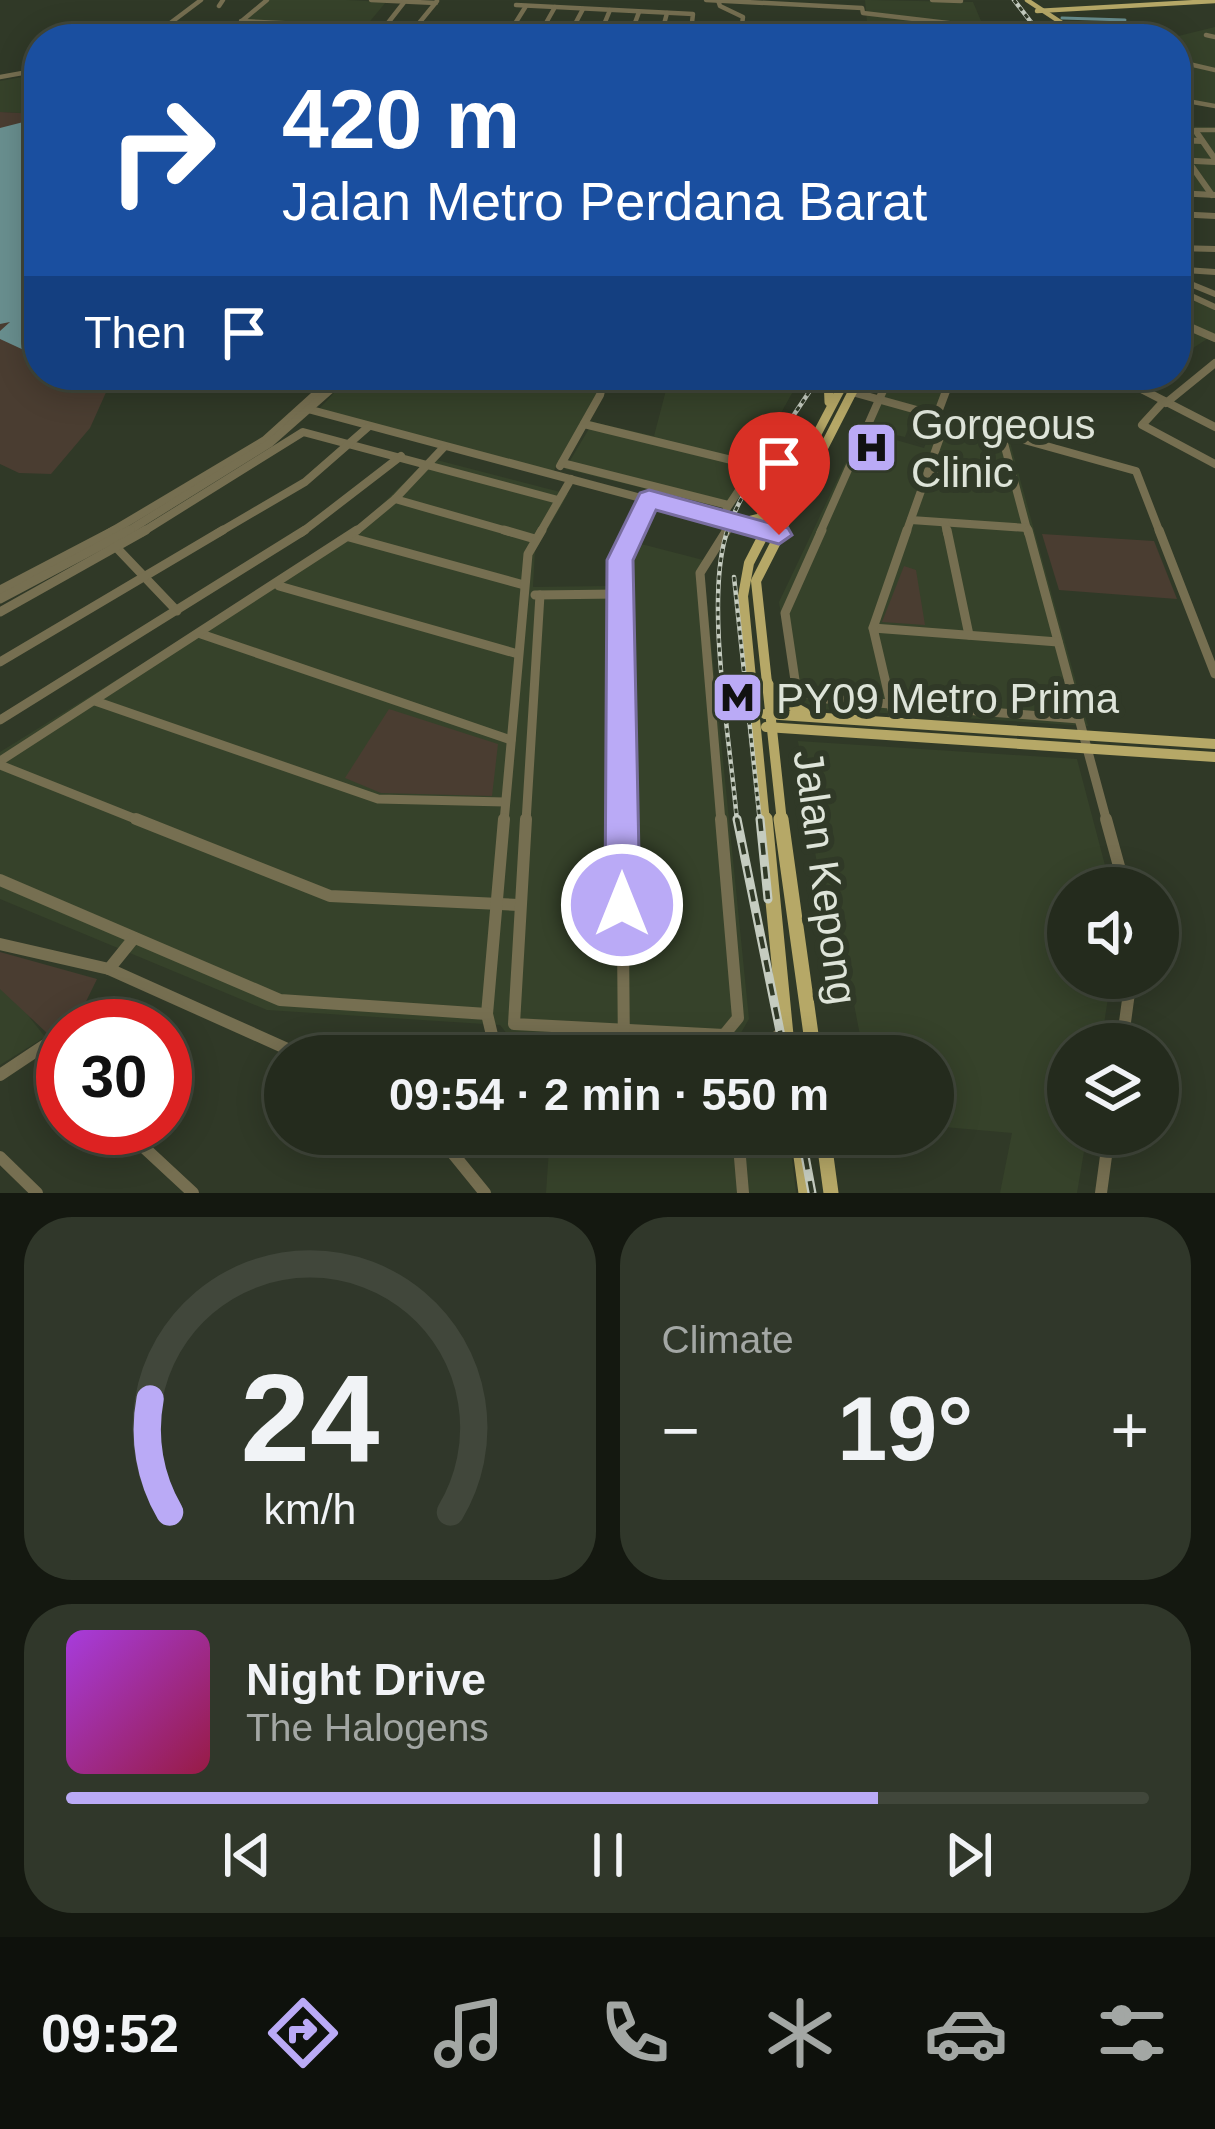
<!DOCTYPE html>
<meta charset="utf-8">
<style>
body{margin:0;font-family:Arial,sans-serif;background:#30372a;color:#f1f3f6;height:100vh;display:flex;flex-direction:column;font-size:45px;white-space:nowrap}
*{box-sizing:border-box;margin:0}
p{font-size:39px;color:#a3a7a4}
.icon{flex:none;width:66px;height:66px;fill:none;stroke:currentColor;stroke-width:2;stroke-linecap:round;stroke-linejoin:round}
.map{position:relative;height:1193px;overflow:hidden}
.drawer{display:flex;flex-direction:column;gap:24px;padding:24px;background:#141810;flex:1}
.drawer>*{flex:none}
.banner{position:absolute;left:24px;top:24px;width:1167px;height:366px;border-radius:48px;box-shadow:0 6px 30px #0003,0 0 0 3px #41473b;background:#1a4fa0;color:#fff;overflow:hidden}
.tools{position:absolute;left:1047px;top:867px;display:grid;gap:24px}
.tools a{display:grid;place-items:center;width:132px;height:132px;border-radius:50%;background:#242b1d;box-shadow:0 6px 30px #0003,0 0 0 3px #41473b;font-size:60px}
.speed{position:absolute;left:36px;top:999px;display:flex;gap:24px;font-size:60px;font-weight:700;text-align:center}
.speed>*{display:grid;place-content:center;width:156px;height:156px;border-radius:50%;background:#242b1d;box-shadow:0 6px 30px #0003,0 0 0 3px #41473b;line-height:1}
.speed .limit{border:18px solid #d22;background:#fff;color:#111}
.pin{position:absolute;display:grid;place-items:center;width:102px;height:102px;color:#fff;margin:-123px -51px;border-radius:50% 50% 50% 0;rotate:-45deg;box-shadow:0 0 12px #0007}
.pin .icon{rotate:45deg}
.me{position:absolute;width:132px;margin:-66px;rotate:0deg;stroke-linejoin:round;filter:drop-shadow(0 0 9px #0008)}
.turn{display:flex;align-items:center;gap:42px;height:252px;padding:0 60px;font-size:54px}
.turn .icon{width:156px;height:156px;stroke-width:2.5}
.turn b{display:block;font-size:84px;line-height:102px}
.then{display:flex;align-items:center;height:114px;padding:0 60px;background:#0003;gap:24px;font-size:45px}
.big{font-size:90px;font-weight:600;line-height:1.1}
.drawer .widget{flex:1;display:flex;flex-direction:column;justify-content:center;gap:18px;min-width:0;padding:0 42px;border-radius:48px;background:#30372a}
.drawer .dial{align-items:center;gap:0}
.dial svg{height:312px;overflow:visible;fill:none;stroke:#41473b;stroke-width:7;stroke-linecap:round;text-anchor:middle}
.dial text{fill:#f1f3f6;stroke:none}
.song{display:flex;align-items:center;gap:36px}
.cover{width:144px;height:144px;border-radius:18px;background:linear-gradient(135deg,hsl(280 70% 55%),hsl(340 70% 35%))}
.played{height:12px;border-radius:6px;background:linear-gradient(90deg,#baaaf6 75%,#41473b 75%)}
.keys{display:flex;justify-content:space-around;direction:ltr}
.heat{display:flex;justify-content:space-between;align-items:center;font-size:66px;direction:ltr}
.drawer .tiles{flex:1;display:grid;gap:24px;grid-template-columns:1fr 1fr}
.widget:last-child{grid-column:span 2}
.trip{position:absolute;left:264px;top:1035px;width:690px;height:120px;border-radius:60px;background:#242b1d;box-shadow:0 6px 30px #0003,0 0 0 3px #41473b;font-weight:600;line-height:120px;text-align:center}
.dock{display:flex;height:192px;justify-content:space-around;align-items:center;background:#0e110c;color:#a3a7a4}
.dock .icon{width:84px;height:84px}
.dock .selected{color:#baaaf6}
.dock b{font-size:54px;color:#f1f3f6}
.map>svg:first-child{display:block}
.built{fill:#36422a}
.green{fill:#4a3d31}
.water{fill:#698f8f}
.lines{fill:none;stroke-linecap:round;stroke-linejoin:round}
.stream{stroke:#698f8f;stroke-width:3}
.minor-far4{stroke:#766f51;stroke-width:4.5}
.minor-far3{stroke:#766f51;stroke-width:6}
.minor-far2{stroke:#766f51;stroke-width:8}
.minor-far1{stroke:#766f51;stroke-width:9}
.minor{stroke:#766f51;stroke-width:12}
.major-far3{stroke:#b6a867;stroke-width:4.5}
.major-far2{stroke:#b6a867;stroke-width:9}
.major-far1{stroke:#b6a867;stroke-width:10}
.major{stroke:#b6a867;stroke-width:15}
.rail-far1-casing{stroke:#c5ccc0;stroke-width:4.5}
.rail-casing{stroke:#c5ccc0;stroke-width:9}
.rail-far1{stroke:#303927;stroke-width:3;stroke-dasharray:4.5;stroke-linecap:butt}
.rail{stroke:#303927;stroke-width:4.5;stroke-dasharray:12;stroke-linecap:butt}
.route{fill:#baaaf6;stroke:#796ea0;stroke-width:3}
.labels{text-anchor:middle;stroke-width:12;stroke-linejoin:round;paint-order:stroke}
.poi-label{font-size:42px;fill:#dee4d9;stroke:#303927;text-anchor:start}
.street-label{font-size:42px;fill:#dee4d9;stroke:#303927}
</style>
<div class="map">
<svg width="1215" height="1193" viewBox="0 0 1215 1193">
<rect width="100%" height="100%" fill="#303927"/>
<g class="built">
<polygon points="269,0 346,0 386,2 366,26 246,20"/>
<polygon points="865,0 973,2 984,28 1006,29 1022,39 906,39 904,24 867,22"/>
<polygon points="1215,27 1215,108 1176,100 1176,39 1166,39"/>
<polygon points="39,74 39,114 0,112 0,81"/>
<polygon points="1176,126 1215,127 1215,197 1176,195"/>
<polygon points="1176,287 1215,304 1215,342 1207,339 1176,359"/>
<polygon points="351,375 603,375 598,395 553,472 318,410"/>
<polygon points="670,375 802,375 728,509 565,469 593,422 654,436"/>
<polygon points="892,375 950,375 935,413 916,408 905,437 868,429"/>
<polygon points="936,421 1009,439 1088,726 819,709 794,698 779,602 861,430 924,448"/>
<polygon points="429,458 568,494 535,551 533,587 607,586 608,558 618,538 711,562 704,571 749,1019 731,1050 512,1040 500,1025 267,1010 0,899 0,752 274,582 366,520"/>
<polygon points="798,741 1077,759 1111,888 1068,888 1068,978 1111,978 1101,1044 1068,1044 1068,1134 1087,1134 1077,1193 1000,1193 1012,1133 933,1126 933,1056 864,1056 847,968 833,968"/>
<polygon points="2,982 45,1037 0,1065 0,984"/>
<polygon points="550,1134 789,1134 796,1193 546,1193"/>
</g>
<g class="green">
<polygon points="0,112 39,114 39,375 124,375 112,379 90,428 51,474 19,473 0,464"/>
<polygon points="1042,534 1154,541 1177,599 1059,590"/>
<polygon points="904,566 916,570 925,625 882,622"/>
<polygon points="389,709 498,744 492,796 381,793 345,778"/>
<polygon points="0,952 97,979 74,1026 63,1026 63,1048 0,989"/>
</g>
<polygon class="water" points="39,118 39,357 0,339 0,331 10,322 0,324 0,128"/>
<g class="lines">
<polyline class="stream" points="1062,18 1125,20"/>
<g class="minor-far4">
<polyline points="371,0 436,3"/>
<polyline points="706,0 862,8 863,13 965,25"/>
<polyline points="718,0 720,6 743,17 740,39"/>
<polyline points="932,0 961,1"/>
<polyline points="516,5 693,14 690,39"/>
<polyline points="219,6 223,0"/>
<polyline points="243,20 267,0"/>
<polyline points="241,21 489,33"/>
<polyline points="384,28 405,1"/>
<polyline points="228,32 362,39"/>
<polyline points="1206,35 1215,37"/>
<polyline points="495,37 529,39"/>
<polyline points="506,38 526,6"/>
<polyline points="149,39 201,0"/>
<polyline points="406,39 437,1"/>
<polyline points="537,39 555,7"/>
<polyline points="567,39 583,9"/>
<polyline points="598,39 610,10"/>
<polyline points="629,39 639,12"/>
<polyline points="660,39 667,13"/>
<polyline points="1176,61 1215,70"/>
<polyline points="0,77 39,70"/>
<polyline points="1176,99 1215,106"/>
<polyline points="1199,136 1195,130 1215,130"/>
</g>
<g class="minor-far3">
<polyline points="1197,133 1215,159"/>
<polyline points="1176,140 1202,141"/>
<polyline points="1176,160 1215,162"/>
<polyline points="1188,161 1212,195"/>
<polyline points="1176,193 1215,195"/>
<polyline points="1176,214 1215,216"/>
<polyline points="1176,248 1215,249"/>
<polyline points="1176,257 1185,270 1215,272"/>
<polyline points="1176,278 1215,294"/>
<polyline points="1176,289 1215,307"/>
</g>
<g class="minor-far2">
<polyline points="1176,321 1215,338"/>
<polyline points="824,375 856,385"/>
<polyline points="1114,375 1215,427"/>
<polyline points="852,392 1136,471 1160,533"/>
<polyline points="1164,401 1142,425 1215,464"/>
<polyline points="1166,403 1215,363"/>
<polyline points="304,408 772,533"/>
<polyline points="937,415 952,375"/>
<polyline points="584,424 756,466"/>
<polyline points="1001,432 1028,533"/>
<polyline points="562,463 728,505"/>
<polyline points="560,466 600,395 605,375"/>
<polyline points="928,472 1013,476"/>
<polyline points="395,499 514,533"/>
<polyline points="727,508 758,462"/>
<polyline points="911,520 1027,528"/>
<polyline points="945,523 947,533"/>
<polyline points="109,533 265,440 337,375"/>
<polyline points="125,533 270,443 347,375"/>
<polyline points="141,533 303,432 558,500"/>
<polyline points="218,533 305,482 368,427"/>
<polyline points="301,533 401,456"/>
<polyline points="354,533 395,499 444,447"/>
<polyline points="540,533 571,479"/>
<polyline points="633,533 649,499"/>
<polyline points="725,533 733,521"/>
<polyline points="820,533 890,375"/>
<polyline points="906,533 947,418"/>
</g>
<g class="minor-far1">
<polyline points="504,530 535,539"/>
<polyline points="761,530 779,535"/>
<polyline points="822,530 785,613 796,687 815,698 1079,719"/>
<polyline points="947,530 969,635"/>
<polyline points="1028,530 1107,822"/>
<polyline points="1159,530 1215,674"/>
<polyline points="349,537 524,585"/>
<polyline points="115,546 177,611"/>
<polyline points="279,586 518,654"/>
<polyline points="0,590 115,530"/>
<polyline points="535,595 620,594"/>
<polyline points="0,599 130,530"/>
<polyline points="0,612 146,530"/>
<polyline points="873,628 1058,642"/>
<polyline points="201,634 511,740"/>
<polyline points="0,662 223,530"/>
<polyline points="95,701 378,799 505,802"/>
<polyline points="0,720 305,530"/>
<polyline points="895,722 873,628 907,530"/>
<polyline points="0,761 357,530"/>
<polyline points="0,765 143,822"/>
<polyline points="504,822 528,554 542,530"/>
<polyline points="526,822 540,595"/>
<polyline points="622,822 620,560 634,530"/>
<polyline points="721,822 700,573 727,530"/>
</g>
<g class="minor">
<polyline points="136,819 330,896 519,905"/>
<polyline points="504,819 487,1014 492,1035 508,1052 570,1056"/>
<polyline points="526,819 514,1024 724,1035 738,1018 721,819"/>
<polyline points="622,819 624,1056"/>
<polyline points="1106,819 1125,888"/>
<polyline points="0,880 280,1000 487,1014"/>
<polyline points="0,944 109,969 303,1056"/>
<polyline points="109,969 134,938"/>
<polyline points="1122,1044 1131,978"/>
<polyline points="756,1056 782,1032"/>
<polyline points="52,1058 63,1069"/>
<polyline points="0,1075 45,1045"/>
<polyline points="123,1128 193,1193"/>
<polyline points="437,1134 485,1193"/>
<polyline points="738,1134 743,1193"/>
<polyline points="0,1157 37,1193"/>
<polyline points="1101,1193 1109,1134"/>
</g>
<g class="major-far3">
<polyline points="1027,0 1086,39"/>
<polyline points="1037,11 1215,1"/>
</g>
<g class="major-far2">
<polyline points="828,377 829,402"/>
<polyline points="739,523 759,518 777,503"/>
<polyline points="765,533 848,375"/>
<polyline points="780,533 861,375"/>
</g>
<g class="major-far1">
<polyline points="766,680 776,697 805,713"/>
<polyline points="765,714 1215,744"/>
<polyline points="766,727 1215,757"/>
<polyline points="765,822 743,596 749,563 766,530"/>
<polyline points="782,822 756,581 782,530"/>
</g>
<g class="major">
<polyline points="765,819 788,1056"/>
<polyline points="781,819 814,1056"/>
<polyline points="798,1134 806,1193"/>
<polyline points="823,1134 831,1193"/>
</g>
<defs>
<g id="rail-far1">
<polyline points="1014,0 1044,39"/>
<polyline points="734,577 760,822"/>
<path d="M737,822C731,745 705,605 726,535C740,487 793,419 820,375"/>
</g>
<g id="rail">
<polyline points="737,819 785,1056"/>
<polyline points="760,819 768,899"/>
<polyline points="801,1134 812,1193"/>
</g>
</defs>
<use href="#rail-far1" class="rail-far1-casing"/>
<use href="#rail" class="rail-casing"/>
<use href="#rail-far1" class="rail-far1"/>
<use href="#rail" class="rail"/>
</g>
<polygon class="route" points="649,490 788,528 792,535 779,544 656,510 633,560 640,905 635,917 622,923 610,917 605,905 607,560 640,493"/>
<defs>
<symbol id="hospital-square" viewBox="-11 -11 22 22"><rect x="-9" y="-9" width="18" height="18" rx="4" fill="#baaaf6" stroke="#303927"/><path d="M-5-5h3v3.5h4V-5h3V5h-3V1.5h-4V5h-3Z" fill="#111"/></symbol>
<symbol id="metro-square" viewBox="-11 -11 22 22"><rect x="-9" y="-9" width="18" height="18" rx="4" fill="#baaaf6" stroke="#303927"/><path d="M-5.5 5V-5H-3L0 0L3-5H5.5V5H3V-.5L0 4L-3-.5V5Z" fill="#111"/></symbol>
</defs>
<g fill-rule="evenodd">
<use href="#hospital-square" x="842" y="418" width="59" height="59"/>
<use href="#metro-square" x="708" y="668" width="59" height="59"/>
</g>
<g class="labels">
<g class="poi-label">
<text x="911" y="439">Gorgeous<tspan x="911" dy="48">Clinic</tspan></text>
<text x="776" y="713">PY09 Metro Prima</text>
</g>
<g class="street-label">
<text transform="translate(826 877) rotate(82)" y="15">Jalan Kepong</text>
</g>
</g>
</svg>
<div class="tools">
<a><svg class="icon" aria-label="sound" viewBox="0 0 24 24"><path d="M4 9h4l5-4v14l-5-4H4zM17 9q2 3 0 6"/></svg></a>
<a><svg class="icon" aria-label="layers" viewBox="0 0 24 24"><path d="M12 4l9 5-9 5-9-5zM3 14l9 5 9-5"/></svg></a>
</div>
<div class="speed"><div class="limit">30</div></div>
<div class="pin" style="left:779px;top:535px;background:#d93025"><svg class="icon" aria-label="arrive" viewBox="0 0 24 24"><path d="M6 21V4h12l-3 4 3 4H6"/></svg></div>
<svg class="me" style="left:622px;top:905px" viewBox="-20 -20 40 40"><circle r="17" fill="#baaaf6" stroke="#fff" stroke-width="3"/><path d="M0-11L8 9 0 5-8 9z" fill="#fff"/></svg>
<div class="trip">09:54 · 2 min · 550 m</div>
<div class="banner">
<div class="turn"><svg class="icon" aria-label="right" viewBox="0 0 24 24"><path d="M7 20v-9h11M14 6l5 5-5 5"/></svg><div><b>420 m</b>Jalan Metro Perdana Barat</div></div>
<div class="then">Then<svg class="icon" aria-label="arrive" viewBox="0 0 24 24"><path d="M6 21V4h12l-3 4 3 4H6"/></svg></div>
</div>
</div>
<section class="drawer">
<div class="tiles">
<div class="widget dial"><svg viewBox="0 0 100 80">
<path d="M14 69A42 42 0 1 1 86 69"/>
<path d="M14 69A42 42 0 0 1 9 40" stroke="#baaaf6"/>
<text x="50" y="56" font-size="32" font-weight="700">24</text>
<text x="50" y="72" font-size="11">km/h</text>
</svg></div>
<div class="widget"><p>Climate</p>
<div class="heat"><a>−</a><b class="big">19°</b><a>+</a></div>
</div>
<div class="widget">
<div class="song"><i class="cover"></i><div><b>Night Drive</b><p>The Halogens</p></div></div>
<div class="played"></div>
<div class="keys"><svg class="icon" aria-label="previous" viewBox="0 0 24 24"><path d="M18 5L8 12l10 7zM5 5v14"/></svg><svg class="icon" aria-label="pause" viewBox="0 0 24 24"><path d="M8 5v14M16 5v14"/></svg><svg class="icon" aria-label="next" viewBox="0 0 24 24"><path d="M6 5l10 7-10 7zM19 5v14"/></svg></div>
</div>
</div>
</section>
<nav class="dock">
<b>09:52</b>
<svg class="icon selected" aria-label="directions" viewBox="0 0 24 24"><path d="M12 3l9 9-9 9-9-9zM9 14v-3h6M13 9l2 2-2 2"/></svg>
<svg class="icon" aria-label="music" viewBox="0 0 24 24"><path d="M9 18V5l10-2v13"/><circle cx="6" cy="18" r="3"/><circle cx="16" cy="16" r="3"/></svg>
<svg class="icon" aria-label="phone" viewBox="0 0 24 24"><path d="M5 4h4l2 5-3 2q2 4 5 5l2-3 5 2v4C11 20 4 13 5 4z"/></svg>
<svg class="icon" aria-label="climate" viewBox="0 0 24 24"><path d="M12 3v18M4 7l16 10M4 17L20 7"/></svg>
<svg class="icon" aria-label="car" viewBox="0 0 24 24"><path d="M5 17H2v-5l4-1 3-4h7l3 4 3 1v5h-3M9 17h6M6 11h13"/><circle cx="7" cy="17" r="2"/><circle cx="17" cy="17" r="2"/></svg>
<svg class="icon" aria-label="filters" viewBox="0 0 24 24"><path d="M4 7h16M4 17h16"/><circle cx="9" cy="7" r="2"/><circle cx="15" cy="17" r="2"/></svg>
</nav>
